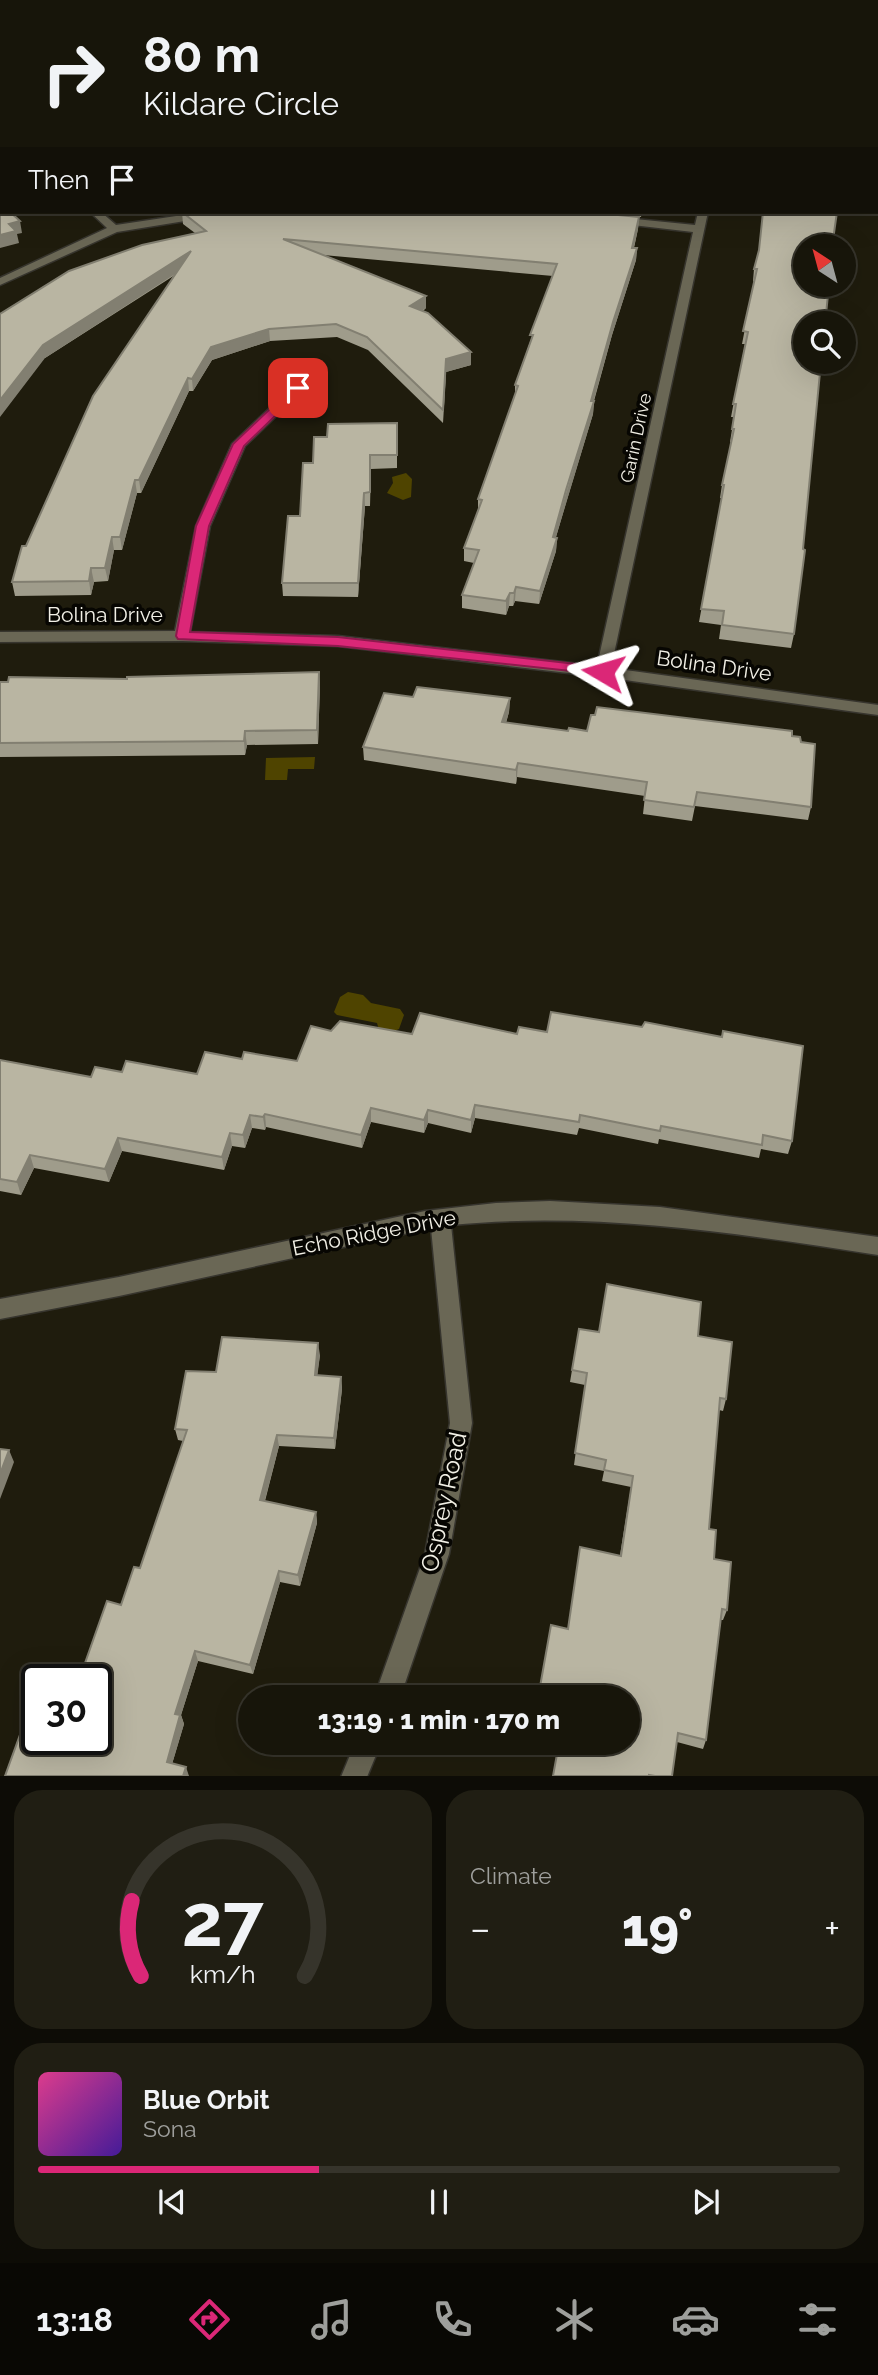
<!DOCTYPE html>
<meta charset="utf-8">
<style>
body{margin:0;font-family:Raleway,sans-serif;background:#201e13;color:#f1f3f6;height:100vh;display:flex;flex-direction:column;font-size:26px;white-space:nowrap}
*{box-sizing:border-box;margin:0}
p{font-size:23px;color:#9e9f9c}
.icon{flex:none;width:38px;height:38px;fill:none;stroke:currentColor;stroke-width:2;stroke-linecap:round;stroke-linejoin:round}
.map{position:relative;height:1776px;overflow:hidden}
.panel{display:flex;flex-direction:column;gap:14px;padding:14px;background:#0d0c06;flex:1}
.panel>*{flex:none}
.guide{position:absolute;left:0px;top:0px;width:878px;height:214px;box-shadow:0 7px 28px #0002,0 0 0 2px #36342b;background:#17150a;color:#f1f3f6;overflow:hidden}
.needle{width:46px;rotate:324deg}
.tools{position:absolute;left:793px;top:234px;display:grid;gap:14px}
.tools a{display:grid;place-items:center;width:63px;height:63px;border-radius:50%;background:#17150a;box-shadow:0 7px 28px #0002,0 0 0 2px #36342b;font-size:35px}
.speed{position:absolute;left:21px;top:1664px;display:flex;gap:14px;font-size:35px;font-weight:700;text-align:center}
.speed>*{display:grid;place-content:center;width:91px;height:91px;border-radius:50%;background:#17150a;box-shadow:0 7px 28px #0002,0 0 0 2px #36342b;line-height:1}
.speed .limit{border:4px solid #111;border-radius:10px;background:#fff;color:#111}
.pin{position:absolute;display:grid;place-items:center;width:60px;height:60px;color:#fff;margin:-30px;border-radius:14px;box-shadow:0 4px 10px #0006}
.me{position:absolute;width:77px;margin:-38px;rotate:277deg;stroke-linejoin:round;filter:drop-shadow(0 0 5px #0008)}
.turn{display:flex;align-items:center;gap:24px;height:147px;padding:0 28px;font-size:32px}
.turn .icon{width:91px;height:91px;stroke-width:2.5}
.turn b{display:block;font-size:49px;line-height:60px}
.then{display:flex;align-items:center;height:66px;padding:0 28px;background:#0003;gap:14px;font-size:26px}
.big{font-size:52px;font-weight:800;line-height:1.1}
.panel .card{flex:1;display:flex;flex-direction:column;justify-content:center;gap:10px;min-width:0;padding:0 24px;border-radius:28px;background:#201e13}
.panel .dial{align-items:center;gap:0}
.dial svg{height:182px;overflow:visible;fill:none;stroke:#36342b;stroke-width:7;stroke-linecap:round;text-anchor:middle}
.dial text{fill:#f1f3f6;stroke:none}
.song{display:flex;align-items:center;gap:21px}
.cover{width:84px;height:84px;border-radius:10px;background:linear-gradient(135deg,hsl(330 70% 55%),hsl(260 70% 35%))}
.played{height:7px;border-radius:4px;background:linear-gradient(90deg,#db2777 35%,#36342b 35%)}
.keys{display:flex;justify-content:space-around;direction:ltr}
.heat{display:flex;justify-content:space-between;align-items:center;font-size:38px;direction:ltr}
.panel .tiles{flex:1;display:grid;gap:14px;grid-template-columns:1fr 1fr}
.card:last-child{grid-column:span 2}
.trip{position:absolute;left:238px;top:1685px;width:402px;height:70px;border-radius:35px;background:#17150a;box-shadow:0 7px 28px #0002,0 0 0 2px #36342b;font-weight:800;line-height:70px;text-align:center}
.tabs{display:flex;height:112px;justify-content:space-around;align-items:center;background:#090804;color:#9e9f9c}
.tabs .icon{width:49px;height:49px}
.tabs .current{color:#db2777}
.tabs b{font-size:32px;color:#f1f3f6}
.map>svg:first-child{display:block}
.water{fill:#4f4400}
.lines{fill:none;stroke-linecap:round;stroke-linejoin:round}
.street-casing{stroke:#37352e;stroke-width:3}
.street{fill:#6a6755;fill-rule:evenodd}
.wall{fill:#9f9c8b}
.shaded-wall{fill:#827f71}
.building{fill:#b9b5a2;stroke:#827f71;stroke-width:2}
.route{fill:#db2777;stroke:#8e194d;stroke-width:2}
.labels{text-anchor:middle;stroke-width:7;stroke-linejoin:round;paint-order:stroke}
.far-street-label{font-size:18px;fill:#f1efe5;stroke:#070602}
.street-label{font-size:21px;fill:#f1efe5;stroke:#070602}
.near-street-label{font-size:24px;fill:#f1efe5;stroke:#070602}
</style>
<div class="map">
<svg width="878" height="1777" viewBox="0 0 878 1777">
<rect width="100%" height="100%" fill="#1f1c0d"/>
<g class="water">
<polygon points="406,473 412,479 411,497 403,500 387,493 393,483 392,477"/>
<polygon points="315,757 314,769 288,769 287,780 265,780 266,758"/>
<polygon points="348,992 363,995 371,1003 400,1009 404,1015 399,1029 390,1033 379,1030 377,1023 337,1015 334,1012 340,997"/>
</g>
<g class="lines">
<defs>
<g id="street">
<polygon points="35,0 43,0 34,2"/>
<rect x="0" y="18" width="2" height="6"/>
<polygon points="2,31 2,38 0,39 0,32"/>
<rect x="877" y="157" width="1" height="6"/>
<polygon points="90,212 101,212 116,225 203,212 227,212 222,215 117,232 0,285 0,278 107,228"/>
<polygon points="698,212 708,212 611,668 878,705 878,715 603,677 338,646 182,641 0,642 0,632 175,631 196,526 232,444 294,385 298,384 304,388 302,391 245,446 210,526 190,632 338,636 597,666 693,232 615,223 610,220 615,217 695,225"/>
<path d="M550,1201L660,1207L878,1237V1255C736,1233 595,1211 451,1225L472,1423L449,1554L400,1698H374L425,1554L450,1423L431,1228L119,1296L0,1319V1299L119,1277L425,1211L496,1203Z"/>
<polygon points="355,1743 381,1743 367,1777 341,1777"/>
</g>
</defs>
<use href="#street" class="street-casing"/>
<use href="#street" class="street"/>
</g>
<g class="wall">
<polygon points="182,212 642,212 641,217 639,217 638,229 634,248 637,248 636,260 612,335 594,401 593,414 566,503 556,537 557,538 556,551 539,604 515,601 513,606 509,606 506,615 462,608 462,595 474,563 464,561 464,548 478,513 478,499 515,395 515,385 553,276 323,255 426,296 426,308 423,311 471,365 446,372 443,423 368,350 337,337 270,341 212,360 193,391 189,391 141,493 137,493 122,550 114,550 108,581 94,582 91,595 15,596 12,582 26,546 175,275 45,358 0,314 195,233 183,224"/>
<polygon points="805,247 794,634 791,648 719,639 721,625 699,622 722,498 720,498 722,485 731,442 730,442 734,417 731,417 745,344 742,344 754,282 753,281 754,269"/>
<polygon points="397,423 397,468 371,469 370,506 365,506 358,597 283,596 282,583 313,463"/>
<polygon points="319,672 320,685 318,744 247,745 245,755 0,757 0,682 127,679"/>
<polygon points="413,697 510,698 509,712 506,723 568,731 792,736 801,742 811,807 808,820 695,806 692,821 643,814 645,796 517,777 516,784 364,760 363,747"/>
<polygon points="311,1026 792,1141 788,1154 761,1149 759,1158 659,1139 658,1144 579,1128 577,1135 475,1118 471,1133 428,1123 424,1133 371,1122 362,1148 266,1127 265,1130 252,1128 245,1148 232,1146 224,1170 122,1151 109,1182 34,1168 21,1195 0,1191 0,1060 91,1077 122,1072 197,1074 242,1059 297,1061"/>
<polygon points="599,1332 698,1336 726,1399 723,1411 719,1410 709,1529 714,1559 727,1610 723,1620 721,1620 706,1740 703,1749 677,1742 672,1776 553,1776 628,1743 568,1629 620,1555 631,1487 602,1481 604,1471 574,1465 585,1385 570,1382 572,1370"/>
<polygon points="320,1355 317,1375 341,1377 342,1389 335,1449 279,1446 265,1501 316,1512 317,1523 300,1586 280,1582 253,1674 198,1661 181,1715 184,1724 172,1764 96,1740 121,1605 140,1568 183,1441 178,1440 175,1429 216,1372"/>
</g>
<g class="shaded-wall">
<polygon points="789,0 806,0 803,2 786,2"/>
<polygon points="639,217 638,229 631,260 632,248"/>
<polygon points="20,221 22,233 17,234 19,243 0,248 0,235 9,224"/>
<polygon points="637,248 636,260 612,335 590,414 591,401 613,322"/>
<polygon points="191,251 192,263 45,358 0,417 0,400 43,345"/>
<polygon points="426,296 426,308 410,318 410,306"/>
<polygon points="269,329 270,341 212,360 193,391 192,379 211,347"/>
<polygon points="471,352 471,365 446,372 443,423 446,359"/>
<polygon points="188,378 189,391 141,493 139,480"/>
<polygon points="594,401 593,414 552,550 553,537"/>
<polygon points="135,480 137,493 122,550 120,537"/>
<polygon points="364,493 365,506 358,597 358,583"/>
<polygon points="112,537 114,550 108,581 105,568"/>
<polygon points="557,538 556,551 539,604 540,591"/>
<polygon points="91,568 94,582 91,595 89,581"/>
<polygon points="516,587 515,601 513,606 514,593"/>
<polygon points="510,593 509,606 506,615 506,601"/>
<polygon points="319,672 320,685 318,744 317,730"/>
<polygon points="510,698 509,712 502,736 502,722"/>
<polygon points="245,731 247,745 245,755 244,741"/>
<polygon points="518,763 517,777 516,784 516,770"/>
<polygon points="475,1105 475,1118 471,1133 471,1120"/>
<polygon points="371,1108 371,1122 362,1148 361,1135"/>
<polygon points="428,1110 428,1123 424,1133 424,1120"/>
<polygon points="265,1114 266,1127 265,1130 263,1117"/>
<polygon points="250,1115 252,1128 245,1148 243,1135"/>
<polygon points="230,1133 232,1146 224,1170 222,1157"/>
<polygon points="118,1138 122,1151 109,1182 105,1169"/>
<polygon points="30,1155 34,1168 21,1195 17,1182"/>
<polygon points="318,1343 320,1355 316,1387 315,1375"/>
<polygon points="341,1377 342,1389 335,1449 334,1438"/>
<polygon points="277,1435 279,1446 262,1511 260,1500"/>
<polygon points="9,1450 14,1462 0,1499 0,1474"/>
<polygon points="316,1512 317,1523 300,1586 298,1575"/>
<polygon points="279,1571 280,1582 253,1674 250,1665"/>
<polygon points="195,1651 198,1661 181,1715 184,1724 170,1771 167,1762 175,1714"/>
<polygon points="186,1767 189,1776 183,1776"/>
</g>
<g class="building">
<polygon points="398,0 789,0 786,2 395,2"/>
<polygon points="0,203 2,205 2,212 10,212 20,221 9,224 16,231 0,235"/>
<polygon points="182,212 587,212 639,217 632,248 637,248 613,322 591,401 594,401 566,490 553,537 557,538 540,591 516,587 514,593 510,593 506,601 462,595 479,550 464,548 482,500 478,499 518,386 515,385 533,335 530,335 557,264 283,239 426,296 410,306 428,313 471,352 446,359 443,410 367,337 336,324 269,329 211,347 192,379 188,378 139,480 135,480 120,537 112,537 105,568 91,568 89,581 12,582 22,546 26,546 93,396 191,251 43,345 0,400 0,314 69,271 142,245 206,231"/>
<polygon points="763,212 837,212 832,247 805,247 805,285 829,285 825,324 805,324 805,362 821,362 803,549 805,550 794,634 722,625 724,611 701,609 724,485 722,485 734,429 732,429 736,404 733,404 748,332 743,331 757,269 754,269 759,250"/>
<polygon points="397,423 397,455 370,455 370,492 364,493 358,583 282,583 288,516 300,516 303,463 313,463 314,437 327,437 328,424"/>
<polygon points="319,672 317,730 245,731 244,741 0,743 0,682 8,682 9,677 127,679 127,677"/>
<polygon points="417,687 510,698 502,722 568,731 569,728 587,731 591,715 595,715 597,707 792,731 792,736 800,737 801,742 815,744 811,807 697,792 694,807 644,800 647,782 518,763 516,770 363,747 384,693 413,697"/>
<polygon points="551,1012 642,1027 645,1022 722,1037 723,1031 803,1046 792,1141 763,1135 762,1145 661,1126 660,1131 580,1115 579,1122 475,1105 471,1120 428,1110 424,1120 371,1108 361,1135 265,1114 263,1117 250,1115 243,1135 230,1133 222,1157 118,1138 105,1169 30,1155 17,1182 0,1179 0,1060 91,1077 95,1067 122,1072 126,1061 197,1074 205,1052 242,1059 244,1052 297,1061 311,1026 331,1031 340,1021 412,1034 420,1013 517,1034 519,1027 547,1032"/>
<polygon points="607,1284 701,1302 698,1336 732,1342 726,1399 720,1398 709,1529 716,1530 714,1559 731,1562 727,1610 722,1609 706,1740 678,1733 672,1776 655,1776 649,1775 649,1776 553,1776 559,1743 628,1743 628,1698 538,1698 551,1625 568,1629 580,1547 621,1556 633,1476 604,1470 606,1460 575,1453 587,1373 572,1370 579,1329 599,1332"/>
<polygon points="222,1337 318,1343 315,1375 341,1377 334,1438 277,1435 260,1500 316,1512 298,1575 279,1571 250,1665 195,1651 175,1714 180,1715 167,1762 186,1767 183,1776 5,1776 37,1688 37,1740 96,1740 96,1680 79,1680 107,1601 121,1605 134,1567 140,1568 187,1430 175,1429 186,1371 216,1372"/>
<polygon points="0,1449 9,1450 0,1474"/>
</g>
<polygon class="route" points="294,386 304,388 244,446 209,526 190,632 338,637 603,667 608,669 608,675 338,646 178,639 176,636 196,526 233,444"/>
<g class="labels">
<g class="far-street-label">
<text transform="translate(636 438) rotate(-78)" y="6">Garin Drive</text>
</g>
<g class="street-label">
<text x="105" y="622">Bolina Drive</text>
<text transform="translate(714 666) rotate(8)" y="7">Bolina Drive</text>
<text transform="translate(374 1233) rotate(-11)" y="7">Echo Ridge Drive</text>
</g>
<g class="near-street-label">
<text transform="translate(444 1502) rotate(-78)" y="8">Osprey Road</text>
</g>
</g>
</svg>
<div class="tools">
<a><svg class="needle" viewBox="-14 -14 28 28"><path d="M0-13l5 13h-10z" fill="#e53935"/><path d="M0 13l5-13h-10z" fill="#9e9f9c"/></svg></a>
<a><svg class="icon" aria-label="search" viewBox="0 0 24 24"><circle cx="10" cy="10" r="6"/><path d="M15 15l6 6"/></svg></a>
</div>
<div class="speed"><div class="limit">30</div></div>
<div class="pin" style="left:298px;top:388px;background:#d93025"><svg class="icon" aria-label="arrive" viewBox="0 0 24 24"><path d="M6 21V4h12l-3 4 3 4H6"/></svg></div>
<svg class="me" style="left:603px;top:672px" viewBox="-20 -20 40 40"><path d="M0-17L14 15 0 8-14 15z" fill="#db2777" stroke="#fff" stroke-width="4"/></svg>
<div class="trip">13:19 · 1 min · 170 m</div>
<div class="guide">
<div class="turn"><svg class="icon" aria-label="right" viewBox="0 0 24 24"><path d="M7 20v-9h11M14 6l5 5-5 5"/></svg><div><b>80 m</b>Kildare Circle</div></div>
<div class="then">Then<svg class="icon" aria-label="arrive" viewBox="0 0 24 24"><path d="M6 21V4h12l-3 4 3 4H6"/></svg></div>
</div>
</div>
<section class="panel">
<div class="tiles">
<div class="card dial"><svg viewBox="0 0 100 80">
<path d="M14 69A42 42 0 1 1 86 69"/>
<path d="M14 69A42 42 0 0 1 10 36" stroke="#db2777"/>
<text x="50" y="56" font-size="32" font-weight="700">27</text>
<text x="50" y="72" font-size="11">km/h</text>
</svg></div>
<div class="card"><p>Climate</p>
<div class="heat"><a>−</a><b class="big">19°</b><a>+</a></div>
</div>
<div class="card">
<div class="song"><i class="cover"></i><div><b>Blue Orbit</b><p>Sona</p></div></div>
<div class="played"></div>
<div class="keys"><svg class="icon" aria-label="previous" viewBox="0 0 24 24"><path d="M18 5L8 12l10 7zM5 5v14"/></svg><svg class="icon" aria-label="pause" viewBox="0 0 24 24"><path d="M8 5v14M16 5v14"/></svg><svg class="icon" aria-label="next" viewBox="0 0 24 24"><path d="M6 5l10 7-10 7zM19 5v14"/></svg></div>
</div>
</div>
</section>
<nav class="tabs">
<b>13:18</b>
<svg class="icon current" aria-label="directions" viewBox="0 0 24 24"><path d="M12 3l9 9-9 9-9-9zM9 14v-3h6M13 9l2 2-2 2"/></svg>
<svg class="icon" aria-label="music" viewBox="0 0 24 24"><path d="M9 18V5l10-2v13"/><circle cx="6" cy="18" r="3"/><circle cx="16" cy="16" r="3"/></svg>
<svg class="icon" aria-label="phone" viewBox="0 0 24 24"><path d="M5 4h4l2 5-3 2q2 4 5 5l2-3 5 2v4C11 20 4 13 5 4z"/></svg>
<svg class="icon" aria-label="climate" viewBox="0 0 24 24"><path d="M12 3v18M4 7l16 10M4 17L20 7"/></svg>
<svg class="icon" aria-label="car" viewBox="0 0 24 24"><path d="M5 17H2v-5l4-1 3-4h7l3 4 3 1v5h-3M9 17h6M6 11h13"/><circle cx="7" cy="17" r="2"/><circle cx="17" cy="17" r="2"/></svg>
<svg class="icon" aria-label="filters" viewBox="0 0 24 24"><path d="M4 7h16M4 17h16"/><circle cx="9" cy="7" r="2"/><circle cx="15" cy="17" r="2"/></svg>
</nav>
